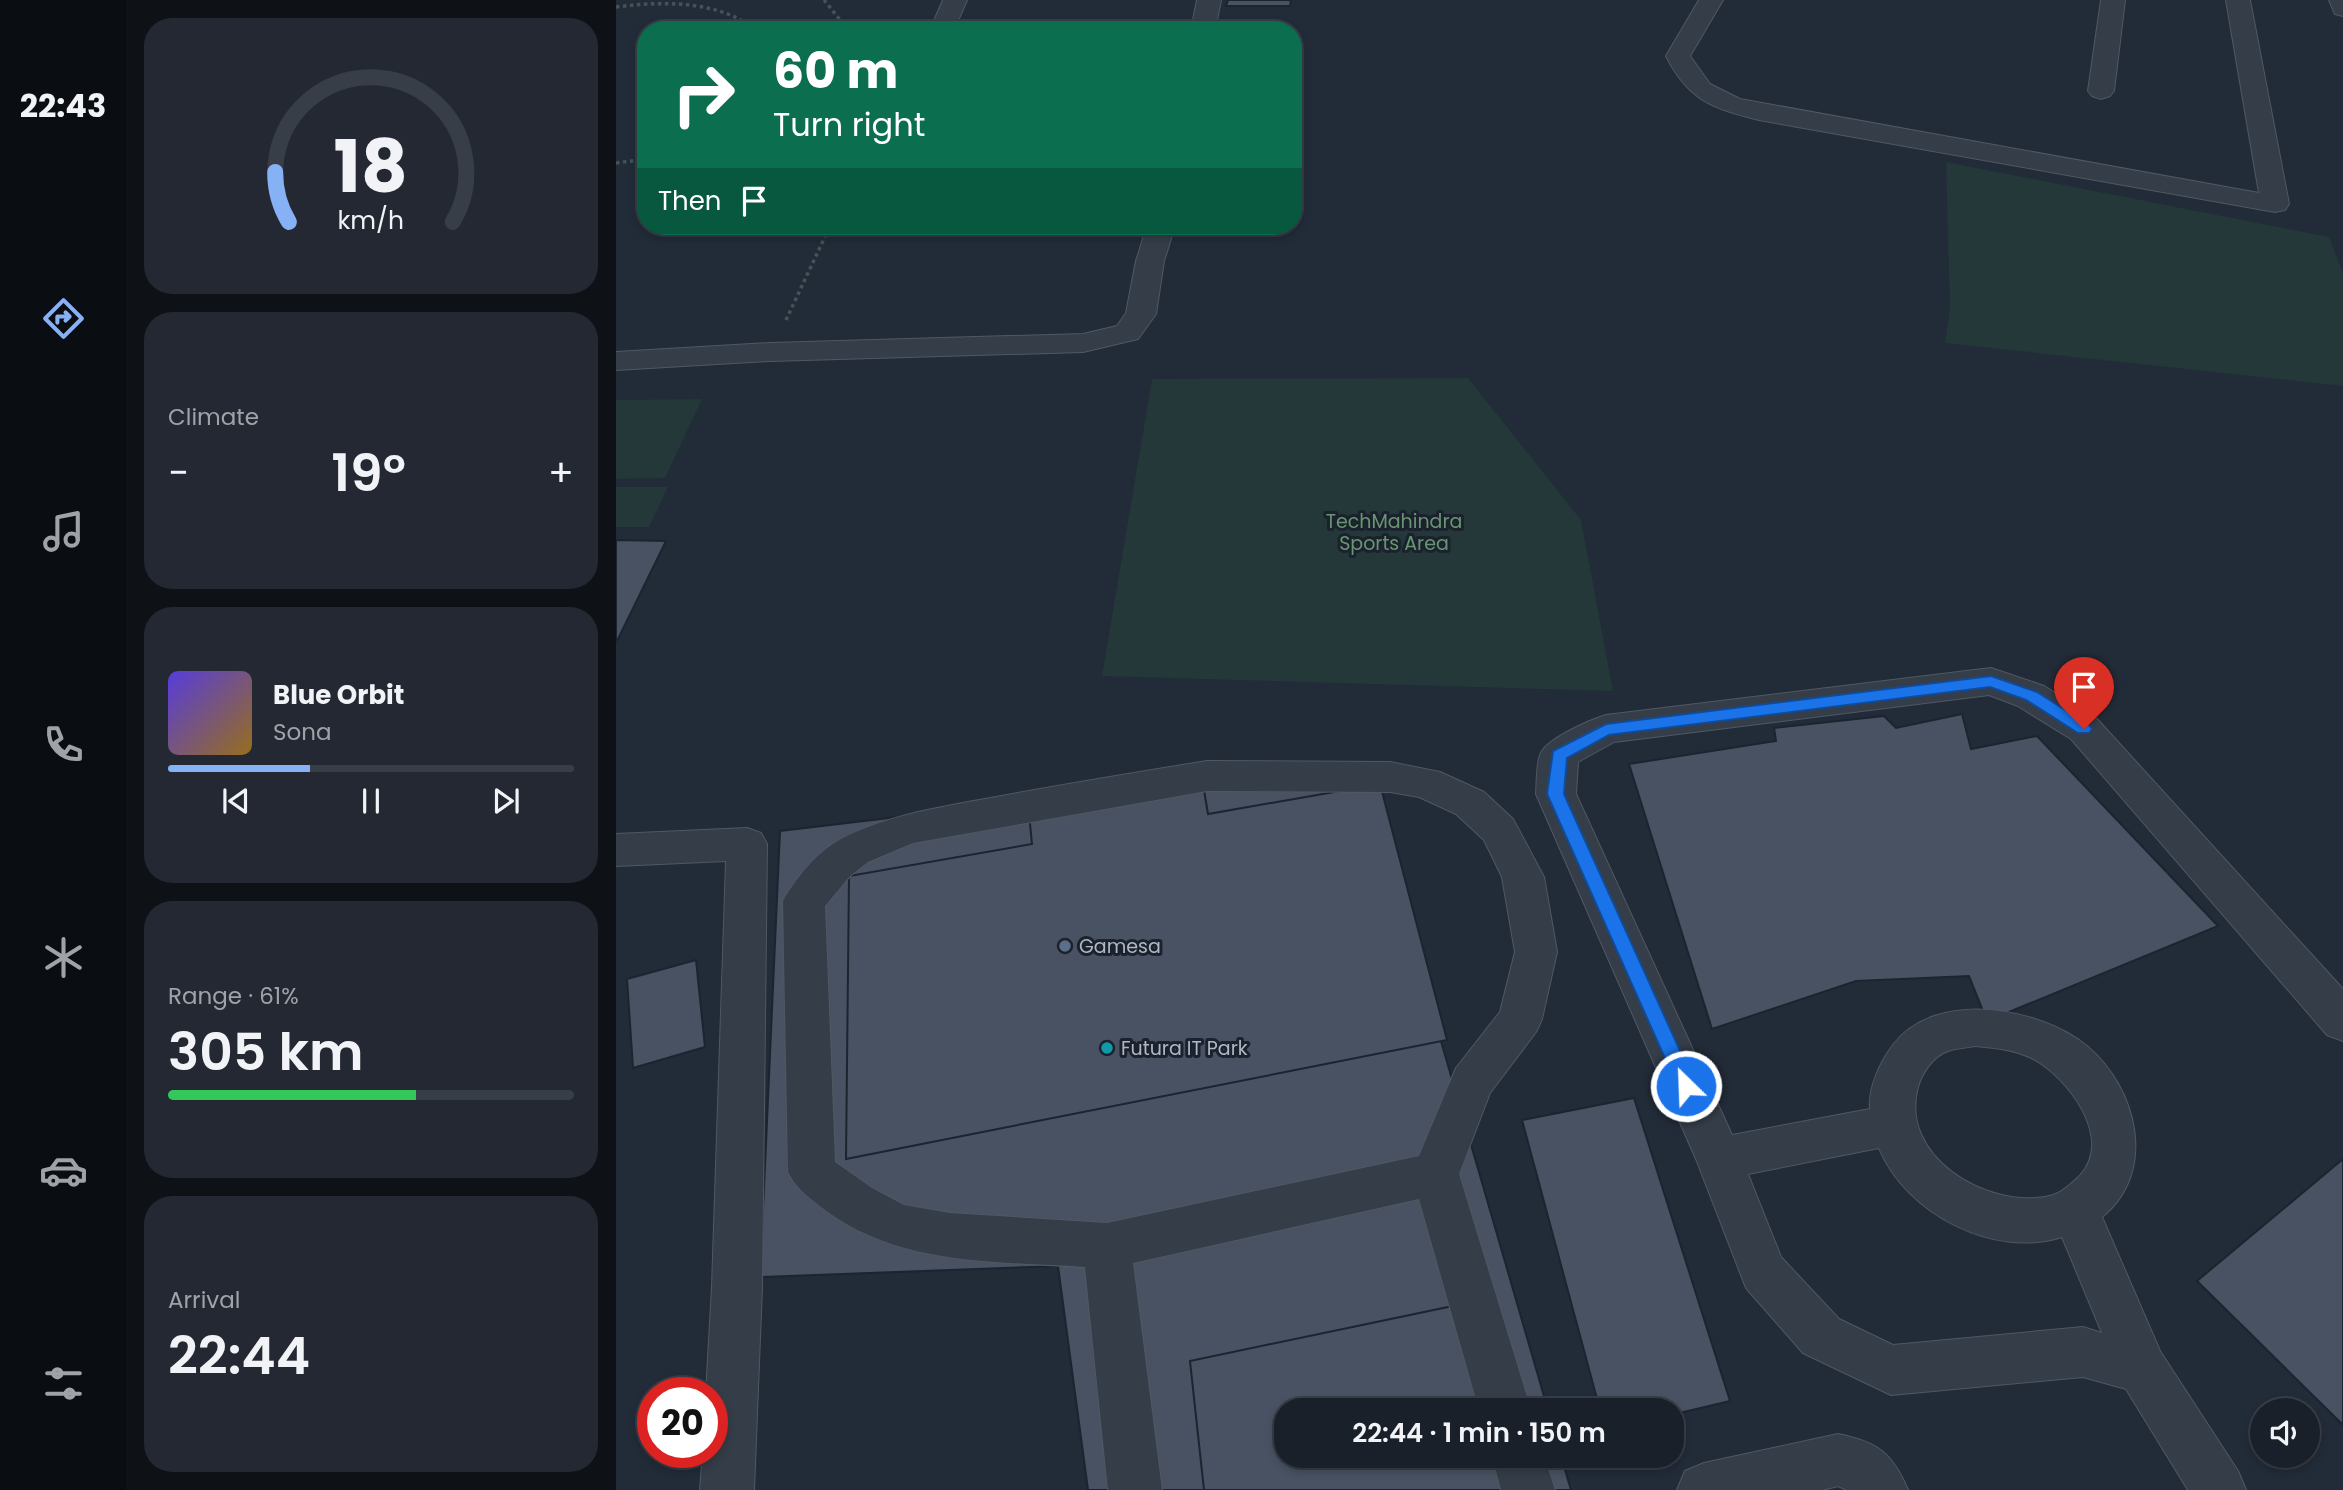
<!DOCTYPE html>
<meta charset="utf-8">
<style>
body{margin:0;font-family:Poppins,sans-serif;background:#232832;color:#f1f3f6;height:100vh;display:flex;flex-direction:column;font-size:26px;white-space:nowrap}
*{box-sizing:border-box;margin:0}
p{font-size:23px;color:#9fa3a8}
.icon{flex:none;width:38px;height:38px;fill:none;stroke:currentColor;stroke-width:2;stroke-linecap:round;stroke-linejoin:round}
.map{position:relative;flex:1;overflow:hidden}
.drawer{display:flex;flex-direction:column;gap:18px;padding:18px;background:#0e1217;width:490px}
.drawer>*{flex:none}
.banner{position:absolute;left:21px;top:21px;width:665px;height:214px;border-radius:28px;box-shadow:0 4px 10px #0003,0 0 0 2px #383e47;background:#0b6e4f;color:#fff;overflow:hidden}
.buttons{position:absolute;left:1634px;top:1398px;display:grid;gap:14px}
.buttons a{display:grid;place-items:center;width:70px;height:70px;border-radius:50%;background:#1a202a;box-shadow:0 4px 10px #0003,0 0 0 2px #383e47;font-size:35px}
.speed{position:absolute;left:21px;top:1377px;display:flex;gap:14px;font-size:35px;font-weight:700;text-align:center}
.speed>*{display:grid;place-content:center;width:91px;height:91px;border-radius:50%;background:#1a202a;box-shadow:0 4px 10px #0003,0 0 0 2px #383e47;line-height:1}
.speed .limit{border:10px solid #d22;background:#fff;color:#111}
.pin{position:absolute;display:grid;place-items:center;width:60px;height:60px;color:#fff;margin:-72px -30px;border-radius:50% 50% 50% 0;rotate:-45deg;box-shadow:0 0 7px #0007}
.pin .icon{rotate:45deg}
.me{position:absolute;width:77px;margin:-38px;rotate:336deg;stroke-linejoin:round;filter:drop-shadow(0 0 5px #0008)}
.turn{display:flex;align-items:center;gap:24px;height:147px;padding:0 21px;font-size:32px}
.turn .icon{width:91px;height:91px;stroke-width:2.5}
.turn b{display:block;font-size:49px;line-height:60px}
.then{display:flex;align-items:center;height:66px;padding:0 21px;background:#0003;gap:14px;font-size:26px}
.big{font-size:52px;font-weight:600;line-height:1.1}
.drawer .tile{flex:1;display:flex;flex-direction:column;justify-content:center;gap:10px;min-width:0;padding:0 24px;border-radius:28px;background:#232832}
.drawer .dial{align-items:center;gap:0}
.dial svg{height:182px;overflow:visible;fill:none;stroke:#383e47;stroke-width:7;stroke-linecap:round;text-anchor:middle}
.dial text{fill:#f1f3f6;stroke:none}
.song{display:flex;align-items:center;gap:21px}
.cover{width:84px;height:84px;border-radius:10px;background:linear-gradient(135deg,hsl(250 70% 55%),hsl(40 70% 35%))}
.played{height:7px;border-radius:4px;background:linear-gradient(90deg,#86b1f4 35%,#383e47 35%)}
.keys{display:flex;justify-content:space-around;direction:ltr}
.heat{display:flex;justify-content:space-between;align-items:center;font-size:38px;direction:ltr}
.charge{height:10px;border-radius:5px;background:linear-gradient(90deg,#34c759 61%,#383e47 0)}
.trip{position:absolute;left:658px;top:1398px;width:410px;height:70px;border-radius:28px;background:#1a202a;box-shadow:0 4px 10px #0003,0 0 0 2px #383e47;font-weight:600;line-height:70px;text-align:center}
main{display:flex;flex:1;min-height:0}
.dock{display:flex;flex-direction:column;width:126px;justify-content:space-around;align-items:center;background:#0a0d11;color:#9fa3a8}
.dock .icon{width:49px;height:49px}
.dock .active{color:#86b1f4}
.dock b{font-size:32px;color:#f1f3f6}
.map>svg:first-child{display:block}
.green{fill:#243739}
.building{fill:#485262;stroke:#1c242f;stroke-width:2}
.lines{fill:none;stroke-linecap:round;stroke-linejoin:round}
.minor-casing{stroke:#505863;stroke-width:2}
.path{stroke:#415456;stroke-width:3.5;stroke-dasharray:3.5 3.5;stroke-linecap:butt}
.minor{fill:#353d48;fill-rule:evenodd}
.route{fill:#1a73e8;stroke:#114b97;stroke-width:2}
.service-dot{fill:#5c6f8a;stroke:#1b222d;stroke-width:2.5}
.culture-dot{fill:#0f9aa8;stroke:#1b222d;stroke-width:2.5}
.labels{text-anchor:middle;stroke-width:6;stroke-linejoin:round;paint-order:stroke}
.park-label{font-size:19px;fill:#689572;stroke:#1b222d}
.poi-label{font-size:19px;fill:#b0b8c5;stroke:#1b222d;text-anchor:start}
</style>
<main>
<nav class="dock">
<b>22:43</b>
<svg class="icon active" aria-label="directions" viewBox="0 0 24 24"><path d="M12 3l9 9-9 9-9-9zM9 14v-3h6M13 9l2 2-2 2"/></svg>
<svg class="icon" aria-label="music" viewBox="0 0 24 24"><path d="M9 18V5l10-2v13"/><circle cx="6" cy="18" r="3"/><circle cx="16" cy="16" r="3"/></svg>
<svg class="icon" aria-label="phone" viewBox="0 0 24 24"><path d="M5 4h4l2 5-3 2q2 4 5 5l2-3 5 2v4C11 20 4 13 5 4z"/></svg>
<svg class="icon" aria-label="climate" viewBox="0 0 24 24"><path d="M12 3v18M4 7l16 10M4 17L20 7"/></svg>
<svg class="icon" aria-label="car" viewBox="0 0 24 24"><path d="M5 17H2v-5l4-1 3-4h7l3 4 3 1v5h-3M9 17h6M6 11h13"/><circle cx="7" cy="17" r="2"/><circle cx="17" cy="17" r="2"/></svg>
<svg class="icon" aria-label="filters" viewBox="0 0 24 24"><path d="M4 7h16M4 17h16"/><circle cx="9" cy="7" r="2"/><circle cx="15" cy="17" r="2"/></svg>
</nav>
<section class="drawer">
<div class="tile dial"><svg viewBox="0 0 100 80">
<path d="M14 69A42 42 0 1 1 86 69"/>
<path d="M14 69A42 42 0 0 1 8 47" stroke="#86b1f4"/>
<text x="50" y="56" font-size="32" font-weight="700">18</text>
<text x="50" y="72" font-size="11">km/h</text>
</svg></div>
<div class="tile"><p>Climate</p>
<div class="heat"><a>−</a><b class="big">19°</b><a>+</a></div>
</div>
<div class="tile">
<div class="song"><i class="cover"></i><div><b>Blue Orbit</b><p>Sona</p></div></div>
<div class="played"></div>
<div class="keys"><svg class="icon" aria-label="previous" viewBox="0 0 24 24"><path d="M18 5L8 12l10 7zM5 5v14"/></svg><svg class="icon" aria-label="pause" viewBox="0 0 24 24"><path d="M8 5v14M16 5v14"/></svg><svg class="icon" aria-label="next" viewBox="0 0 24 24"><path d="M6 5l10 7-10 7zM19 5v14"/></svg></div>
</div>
<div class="tile"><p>Range · 61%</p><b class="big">305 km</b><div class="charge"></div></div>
<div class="tile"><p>Arrival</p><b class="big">22:44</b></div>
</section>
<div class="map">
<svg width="1727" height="1490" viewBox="0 0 1727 1490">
<rect width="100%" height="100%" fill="#222b38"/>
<g class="green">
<polygon points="1330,162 1713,237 1727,273 1727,386 1329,343 1334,308"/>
<polygon points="852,378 965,520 997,691 486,676 536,379"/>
<polygon points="86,399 49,478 0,479 0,400"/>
<polygon points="0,487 52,487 33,527 0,527"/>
</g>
<g class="building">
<polygon points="612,0 675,0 674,6 610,6"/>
<polygon points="0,540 50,541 0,643"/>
<polygon points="1346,714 1355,749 1421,736 1602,926 1371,1021 1353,976 1240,981 1096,1029 1013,764 1160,741 1158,728 1268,716 1280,728"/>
<polygon points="744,762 932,1410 670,1410 670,1456 945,1456 955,1490 472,1490 442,1266 144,1277 164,831"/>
<polygon points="587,784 592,814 764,784 831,1040 230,1159 233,876 416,844 413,814"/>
<polygon points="80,960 89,1047 17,1068 11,979"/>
<polygon points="1018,1098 1114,1401 1055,1415 1055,1410 984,1410 906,1120"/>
<polygon points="1727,1159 1727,1425 1581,1281"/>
<polygon points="856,1302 881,1410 670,1410 670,1456 891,1456 899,1490 588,1490 574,1361"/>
</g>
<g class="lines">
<defs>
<g id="minor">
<polygon points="327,0 351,0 338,30 314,30"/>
<polygon points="581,0 605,0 599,30 575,30"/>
<path d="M1083,0H1107L1074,56L1094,84L1124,99L1643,193L1610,0H1634L1673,204L1669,210L1659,212L1143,120C1096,108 1073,101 1050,56Z"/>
<polygon points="1485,0 1509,0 1498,91 1494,96 1485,99 1476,96 1472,91"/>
<polygon points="1713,0 1727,0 1727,16 1719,14"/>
<polygon points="531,226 559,226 548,261 540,314 522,339 467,352 154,361 0,370 0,352 154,343 467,334 501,326 510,313 520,261"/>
<path d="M1375,668L1428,686L1481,719L1727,989V1041L1711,1035L1455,739L1402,706L1373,695L998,742L962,762L960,794L1116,1135L1254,1109C1252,1088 1264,1062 1277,1045C1319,989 1423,1007 1471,1046C1521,1088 1542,1172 1486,1217L1544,1351L1622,1471L1630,1490H1572L1510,1389L1467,1377L1275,1395L1187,1353L1130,1288L1080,1159L920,794C921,782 920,766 924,755C929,739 974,720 990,715ZM1358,1046C1381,1048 1405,1050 1424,1063C1460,1087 1501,1148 1457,1182C1448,1190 1441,1195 1429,1197C1368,1207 1283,1156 1302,1087C1306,1073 1317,1056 1332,1051C1340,1048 1350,1048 1358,1046ZM1263,1148C1290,1213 1377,1259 1446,1237L1486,1333L1467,1327L1277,1345L1223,1319L1165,1257L1132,1174Z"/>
<path d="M591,761L774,762L824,772L868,792L897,819L928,877L941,952L926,1019L920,1032L874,1093L843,1174L915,1410H863L803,1199L517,1263L546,1490H492L469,1267C380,1261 284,1266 209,1210C194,1198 181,1190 172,1172L167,901C179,879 202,851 225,839C270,816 320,808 369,799C443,785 517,773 591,761ZM591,791L774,792L803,797L840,814L868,840L886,877L899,952L884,1012L840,1068L803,1156L491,1223L334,1213L288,1205L256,1188L219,1162L209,906L234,876L252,862L297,843Z"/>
<polygon points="131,828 145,833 151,844 146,1287 138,1490 84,1490 87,1452 96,1452 96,1393 90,1393 96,1287 110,861 0,866 0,834"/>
<path d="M1222,1434C1261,1442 1276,1452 1292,1490H1231L1222,1486L1206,1490H1061L1069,1471L1088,1463Z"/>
<polygon points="876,1456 928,1456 939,1490 885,1490"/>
</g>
</defs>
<use href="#minor" class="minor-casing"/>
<g class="path">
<polyline points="208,0 229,26 229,30"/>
<path d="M0,7C48,1 101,0 141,30"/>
<polyline points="0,163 30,159"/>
<polyline points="170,320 214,226"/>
</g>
<use href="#minor" class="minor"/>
</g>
<polygon class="route" points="1375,676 1421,692 1473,725 1476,729 1473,733 1462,733 1410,700 1374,687 993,735 951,758 948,794 1080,1086 1077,1092 1070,1094 1064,1092 931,794 937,751 990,724"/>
<circle class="service-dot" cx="449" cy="946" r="7"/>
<circle class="culture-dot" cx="491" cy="1048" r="7"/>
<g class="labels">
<g class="park-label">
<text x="778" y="528">TechMahindra<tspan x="778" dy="22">Sports Area</tspan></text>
</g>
<g class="poi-label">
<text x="463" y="953">Gamesa</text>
<text x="505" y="1055">Futura IT Park</text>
</g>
</g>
</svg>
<div class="buttons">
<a><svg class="icon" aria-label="sound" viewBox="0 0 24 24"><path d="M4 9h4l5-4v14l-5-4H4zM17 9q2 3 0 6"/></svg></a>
</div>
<div class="speed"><div class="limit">20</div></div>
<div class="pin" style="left:1468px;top:729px;background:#d93025"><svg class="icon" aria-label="arrive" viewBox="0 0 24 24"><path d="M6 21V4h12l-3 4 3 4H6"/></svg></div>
<svg class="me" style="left:1070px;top:1086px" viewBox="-20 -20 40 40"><circle r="17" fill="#1a73e8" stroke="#fff" stroke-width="3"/><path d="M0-11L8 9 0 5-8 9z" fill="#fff"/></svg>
<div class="trip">22:44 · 1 min · 150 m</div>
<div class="banner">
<div class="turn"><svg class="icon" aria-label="right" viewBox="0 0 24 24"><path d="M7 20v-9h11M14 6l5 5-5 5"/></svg><div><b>60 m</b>Turn right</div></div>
<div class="then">Then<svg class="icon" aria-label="arrive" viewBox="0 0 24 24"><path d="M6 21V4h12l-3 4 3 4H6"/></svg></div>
</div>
</div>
</main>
